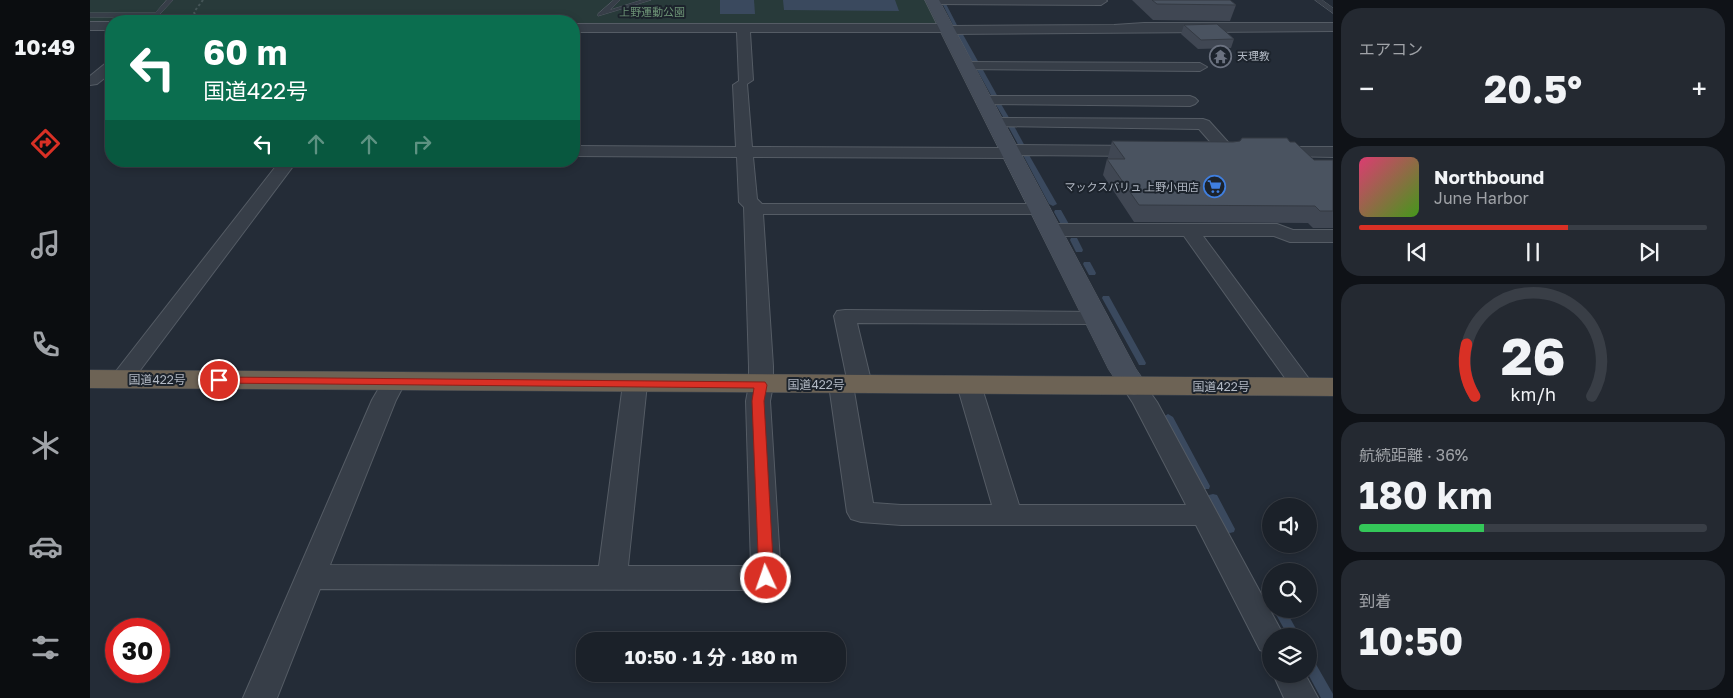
<!DOCTYPE html>
<html lang="ja">
<meta charset="utf-8">
<style>
body{margin:0;font-family:"Golos Text","Noto Sans JP",sans-serif;background:#242931;color:#f1f3f6;height:100vh;display:flex;flex-direction:column;font-size:19px;white-space:nowrap}
*{box-sizing:border-box;margin:0}
p{font-size:16px;color:#a0a3a8}
.icon{flex:none;width:28px;height:28px;fill:none;stroke:currentColor;stroke-width:2;stroke-linecap:round;stroke-linejoin:round}
.map{position:relative;flex:1;overflow:hidden}
.details{display:flex;flex-direction:column;gap:8px;padding:8px;background:#0f1217;width:400px}
.details>*{flex:none}
.guide{position:absolute;left:15px;top:15px;width:475px;height:152px;border-radius:20px;box-shadow:0 2px 8px #0003,0 0 0 1px #393e46;background:#0b6e4f;color:#fff;overflow:hidden}
.controls{position:absolute;left:1172px;top:498px;display:grid;gap:10px}
.controls a{display:grid;place-items:center;width:55px;height:55px;border-radius:50%;background:#1b2129;box-shadow:0 2px 8px #0003,0 0 0 1px #393e46;font-size:25px}
.speed{position:absolute;left:15px;top:618px;display:flex;gap:10px;font-size:25px;font-weight:700;text-align:center}
.speed>*{display:grid;place-content:center;width:65px;height:65px;border-radius:50%;background:#1b2129;box-shadow:0 2px 8px #0003,0 0 0 1px #393e46;line-height:1}
.speed .limit{border:8px solid #d22;background:#fff;color:#111}
.pin{position:absolute;display:grid;place-items:center;width:42px;height:42px;color:#fff;margin:-21px;border:2px solid #fff;border-radius:50%;box-shadow:0 1px 5px #0007}
.me{position:absolute;width:55px;margin:-28px;rotate:357deg;stroke-linejoin:round;filter:drop-shadow(0 0 4px #0008)}
.turn{display:flex;align-items:center;gap:18px;height:105px;padding:0 15px;font-size:22px}
.turn .icon{width:65px;height:65px;stroke-width:2.5}
.turn b{display:block;font-size:35px;line-height:42px}
.lanes{display:flex;align-items:center;height:48px;padding:0 15px;background:#0003;justify-content:center;gap:25px;direction:ltr}
.lanes .off{opacity:.35}
.big{font-size:38px;font-weight:700;line-height:1.1}
.details .tile{flex:1;display:flex;flex-direction:column;justify-content:center;gap:8px;min-width:0;padding:0 18px;border-radius:20px;background:#242931}
.details .dial{align-items:center;gap:0}
.dial svg{height:130px;overflow:visible;fill:none;stroke:#393e46;stroke-width:7;stroke-linecap:round;text-anchor:middle}
.dial text{fill:#f1f3f6;stroke:none}
.song{display:flex;align-items:center;gap:15px}
.cover{width:60px;height:60px;border-radius:8px;background:linear-gradient(135deg,hsl(340 70% 55%),hsl(100 70% 35%))}
.played{height:5px;border-radius:2px;background:linear-gradient(90deg,#d93025 60%,#393e46 60%)}
.keys{display:flex;justify-content:space-around;direction:ltr}
.heat{display:flex;justify-content:space-between;align-items:center;font-size:28px;direction:ltr}
.charge{height:8px;border-radius:4px;background:linear-gradient(90deg,#34c759 36%,#393e46 0)}
.trip{position:absolute;left:486px;top:632px;width:270px;height:50px;border-radius:20px;background:#1b2129;box-shadow:0 2px 8px #0003,0 0 0 1px #393e46;font-weight:700;line-height:50px;text-align:center}
main{display:flex;flex:1;min-height:0}
.tabs{display:flex;flex-direction:column;width:90px;justify-content:space-around;align-items:center;background:#0b0d10;color:#a0a3a8}
.tabs .icon{width:35px;height:35px}
.tabs .current{color:#d93025}
.tabs b{font-size:22px;color:#f1f3f6}
.map>svg:first-child{display:block}
.green{fill:#283a3a}
.water{fill:#3a495e}
.lines{fill:none;stroke-linecap:round;stroke-linejoin:round}
.stream{fill:#3a495e;fill-rule:evenodd}
.lane-casing{stroke:#555c65;stroke-width:1}
.street-casing{stroke:#555c65;stroke-width:2}
.secondary-casing{stroke:#555c65;stroke-width:1}
.highway-casing{stroke:#424952;stroke-width:1}
.path{stroke:#455557;stroke-width:2;stroke-dasharray:2.5 2.5;stroke-linecap:butt}
.lane{fill:#373e48;fill-rule:evenodd}
.street{fill:#373e48;fill-rule:evenodd}
.secondary{fill:#454d5a;fill-rule:evenodd}
.highway{fill:#6d6355;fill-rule:evenodd}
.wall{fill:#404753}
.building{fill:#4a5360;stroke:#343a43}
.route{fill:#d93025;stroke:#8d1f18}
.labels{text-anchor:middle;stroke-width:4;stroke-linejoin:round;paint-order:stroke}
.far-park-label{font-size:11px;fill:#6c9275;stroke:#1c232c}
.far-poi-label{font-size:11px;fill:#b2b9c4;stroke:#1c232c;text-anchor:start}
.street-label{font-size:12px;fill:#b2b9c4;stroke:#1c232c}
</style>
<main>
<nav class="tabs">
<b>10:49</b>
<svg class="icon current" aria-label="directions" viewBox="0 0 24 24"><path d="M12 3l9 9-9 9-9-9zM9 14v-3h6M13 9l2 2-2 2"/></svg>
<svg class="icon" aria-label="music" viewBox="0 0 24 24"><path d="M9 18V5l10-2v13"/><circle cx="6" cy="18" r="3"/><circle cx="16" cy="16" r="3"/></svg>
<svg class="icon" aria-label="phone" viewBox="0 0 24 24"><path d="M5 4h4l2 5-3 2q2 4 5 5l2-3 5 2v4C11 20 4 13 5 4z"/></svg>
<svg class="icon" aria-label="climate" viewBox="0 0 24 24"><path d="M12 3v18M4 7l16 10M4 17L20 7"/></svg>
<svg class="icon" aria-label="car" viewBox="0 0 24 24"><path d="M5 17H2v-5l4-1 3-4h7l3 4 3 1v5h-3M9 17h6M6 11h13"/><circle cx="7" cy="17" r="2"/><circle cx="17" cy="17" r="2"/></svg>
<svg class="icon" aria-label="filters" viewBox="0 0 24 24"><path d="M4 7h16M4 17h16"/><circle cx="9" cy="7" r="2"/><circle cx="15" cy="17" r="2"/></svg>
</nav>
<div class="map">
<svg width="1243" height="698" viewBox="0 0 1243 698">
<rect width="100%" height="100%" fill="#242c37"/>
<polygon class="green" points="0,0 836,0 848,26 484,26 484,21 21,21 21,24 0,24"/>
<g class="water">
<polygon points="630,0 664,0 665,14 630,14"/>
<polygon points="693,0 805,0 809,11 694,10"/>
</g>
<g class="lines">
<g class="stream">
<polygon points="851,1 855,2 868,27 868,28 864,27"/>
<polygon points="866,30 871,31 889,63 888,64 883,63 865,31"/>
<polygon points="890,68 893,70 908,97 907,98 902,97 887,70"/>
<polygon points="907,104 911,104 921,121 920,122 916,122 906,105"/>
<polygon points="919,125 924,126 936,148 935,149 930,148 918,126"/>
<polygon points="936,153 939,155 967,204 963,206 959,204 933,155"/>
<polygon points="965,210 971,210 980,226 979,228 973,228 964,212"/>
<polygon points="981,238 987,238 993,250 992,252 986,252 980,240"/>
<polygon points="994,262 1000,262 1006,273 1005,275 999,275 993,264"/>
<polygon points="1013,296 1019,296 1020,298 1056,363 1055,365 1049,365 1048,363 1012,298"/>
<polygon points="1078,414 1083,417 1120,486 1119,489 1111,489 1110,486 1073,417"/>
<polygon points="1123,494 1127,495 1145,529 1144,532 1140,533 1136,532 1135,529 1118,498 1119,495"/>
<polygon points="1177,583 1181,585 1181,600 1177,598 1171,588 1173,585"/>
<polygon points="1183,609 1195,609 1210,636 1198,636"/>
<polygon points="1219,658 1223,659 1243,694 1243,698 1231,698 1218,674"/>
</g>
<defs>
<g id="lane">
<polygon points="77,0 83,0 67,17 0,17 0,13 65,13"/>
<polygon points="524,0 530,0 520,10 552,0 561,0 508,16 508,14"/>
<polygon points="1225,0 1232,0 1243,8 1243,13"/>
</g>
<g id="street">
<polygon points="843,0 1016,0 1017,1 1011,5 849,4"/>
<rect x="0" y="22" width="21" height="8"/>
<polygon points="1054,23 1243,23 1243,31 858,34 853,32 660,32 663,80 657,84 662,147 914,148 921,145 1050,146 1056,147 1058,151 1056,155 1050,156 929,155 922,158 663,157 667,199 672,204 951,204 957,205 960,209 957,213 951,214 673,214 683,366 683,385 680,401 691,578 686,586 676,590 230,589 187,698 153,698 282,400 296,376 304,374 312,376 316,381 306,400 240,565 509,566 533,384 537,379 545,377 553,379 557,384 538,566 661,566 656,401 659,385 659,366 654,207 649,202 647,157 484,156 484,146 646,147 643,85 649,81 647,32 484,32 484,24 857,24 862,26 1024,25"/>
<polygon points="21,62 21,73 7,84 0,85 0,76 16,63"/>
<polygon points="877,62 1110,63 1117,67 1110,71 872,69 870,66 872,63"/>
<polygon points="894,96 1100,96 1105,98 1108,101 1105,104 1100,106 889,104 886,101 889,98"/>
<polygon points="906,118 1113,119 1119,121 1146,151 1144,155 1114,155 1112,151 1114,147 1124,146 1109,129 900,126 898,123 900,120"/>
<polygon points="1200,147 1243,147 1243,157 1194,156 1192,152 1194,148"/>
<polygon points="190,161 207,161 39,385 31,387 23,385 19,380 23,375"/>
<polygon points="962,224 1187,224 1203,230 1243,230 1243,242 1200,242 1184,236 1113,236 1225,387 1221,392 1213,394 1205,392 1094,236 962,236 955,234 953,230 955,226"/>
<polygon points="755,310 1007,312 1015,313 1018,318 1015,323 1007,324 767,323 782,385 778,390 770,392 764,391 783,503 811,505 902,505 867,385 871,380 879,378 887,380 891,385 929,505 1096,505 1043,403 1032,386 1036,381 1044,379 1052,381 1067,402 1194,636 1181,636 1181,654 1170,650 1106,525 811,525 771,522 761,519 757,512 739,385 743,380 751,378 757,379 744,316 747,311"/>
<polygon points="1183,674 1215,674 1228,698 1194,698"/>
</g>
<polygon id="secondary" points="835,0 849,0 1046,369 1058,386 1054,392 1044,395 1034,392 1019,370"/>
<polygon id="highway" points="0,370 1243,378 1243,396 0,388"/>
</defs>
<use href="#lane" class="lane-casing"/>
<use href="#street" class="street-casing"/>
<use href="#secondary" class="secondary-casing"/>
<use href="#highway" class="highway-casing"/>
<polyline class="path" points="113,0 104,12 105,15 263,21 473,18"/>
<use href="#lane" class="lane"/>
<use href="#street" class="street"/>
<use href="#secondary" class="secondary"/>
<use href="#highway" class="highway"/>
</g>
<g class="wall">
<polygon points="1042,0 1140,0 1146,5 1140,21 1063,20"/>
<polygon points="1094,25 1144,39 1141,48 1108,49 1091,34"/>
<polygon points="1022,141 1200,142 1224,160 1243,160 1243,228 1223,228 1218,223 1044,222 1013,175 1017,159 1018,159 1018,157"/>
</g>
<g class="building">
<polygon points="1062,0 1140,0 1146,5 1067,4"/>
<polygon points="1127,24 1144,39 1111,40 1094,25"/>
<polygon points="1152,138 1197,138 1200,142 1205,142 1224,160 1243,160 1243,211 1230,211 1225,206 1049,205 1017,159 1035,159 1022,141 1143,142 1150,141"/>
</g>
<polygon class="route" points="129,377 675,382 677,385 674,401 684,578 682,583 676,584 671,583 669,578 662,401 664,388 124,383 123,380 124,378"/>
<defs>
<symbol id="temple-ring" viewBox="-11 -11 22 22"><circle r="9.5" fill="#1c232c" stroke="#6b7280" stroke-width="1.5"/><path d="M0-6L5-2H3V0L6.5 2.5H4V6H1.5V3h-3V6H-4V2.5H-6.5L-3 0V-2H-5Z" fill="#6b7280"/></symbol>
<symbol id="supermarket-ring" viewBox="-11 -11 22 22"><circle r="9.5" fill="#1c232c" stroke="#3f7fe0" stroke-width="1.5"/><path d="M-6-5.5h2.5l.6 2H6L4.5 2H-2.5L-4.4-4H-6ZM-1.5 3.2a1.3 1.3 0 1 0 .1 0ZM3 3.2a1.3 1.3 0 1 0 .1 0Z" fill="#3f7fe0"/></symbol>
</defs>
<g fill-rule="evenodd">
<use href="#temple-ring" x="1118" y="44" width="25" height="25"/>
<use href="#supermarket-ring" x="1112" y="174" width="25" height="25"/>
</g>
<g class="labels">
<g class="far-park-label">
<text x="562" y="16">上野運動公園</text>
</g>
<g class="far-poi-label">
<text x="1147" y="60">天理教</text>
<text x="1109" y="191" text-anchor="end">マックスバリュ 上野小田店</text>
</g>
<g class="street-label">
<text x="67" y="384">国道422号</text>
<text x="726" y="389">国道422号</text>
<text x="1131" y="391">国道422号</text>
</g>
</g>
</svg>
<div class="controls">
<a><svg class="icon" aria-label="sound" viewBox="0 0 24 24"><path d="M4 9h4l5-4v14l-5-4H4zM17 9q2 3 0 6"/></svg></a>
<a><svg class="icon" aria-label="search" viewBox="0 0 24 24"><circle cx="10" cy="10" r="6"/><path d="M15 15l6 6"/></svg></a>
<a><svg class="icon" aria-label="layers" viewBox="0 0 24 24"><path d="M12 4l9 5-9 5-9-5zM3 14l9 5 9-5"/></svg></a>
</div>
<div class="speed"><div class="limit">30</div></div>
<div class="pin" style="left:129px;top:380px;background:#d93025"><svg class="icon" aria-label="arrive" viewBox="0 0 24 24"><path d="M6 21V4h12l-3 4 3 4H6"/></svg></div>
<svg class="me" style="left:676px;top:578px" viewBox="-20 -20 40 40"><circle r="17" fill="#d93025" stroke="#fff" stroke-width="3"/><path d="M0-11L8 9 0 5-8 9z" fill="#fff"/></svg>
<div class="trip">10:50 · 1 分 · 180 m</div>
<div class="guide">
<div class="turn"><svg class="icon" aria-label="left" viewBox="0 0 24 24"><path d="M17 20v-9H6M10 6l-5 5 5 5"/></svg><div><b>60 m</b>国道422号</div></div>
<div class="lanes"><svg class="icon" aria-label="left" viewBox="0 0 24 24"><path d="M17 20v-9H6M10 6l-5 5 5 5"/></svg><svg class="icon off" aria-label="ahead" viewBox="0 0 24 24"><path d="M12 20V5M6 11l6-6 6 6"/></svg><svg class="icon off" aria-label="ahead" viewBox="0 0 24 24"><path d="M12 20V5M6 11l6-6 6 6"/></svg><svg class="icon off" aria-label="right" viewBox="0 0 24 24"><path d="M7 20v-9h11M14 6l5 5-5 5"/></svg></div>
</div>
</div>
<section class="details">
<div class="tile"><p>エアコン</p>
<div class="heat"><a>−</a><b class="big">20.5°</b><a>+</a></div>
</div>
<div class="tile">
<div class="song"><i class="cover"></i><div><b>Northbound</b><p>June Harbor</p></div></div>
<div class="played"></div>
<div class="keys"><svg class="icon" aria-label="previous" viewBox="0 0 24 24"><path d="M18 5L8 12l10 7zM5 5v14"/></svg><svg class="icon" aria-label="pause" viewBox="0 0 24 24"><path d="M8 5v14M16 5v14"/></svg><svg class="icon" aria-label="next" viewBox="0 0 24 24"><path d="M6 5l10 7-10 7zM19 5v14"/></svg></div>
</div>
<div class="tile dial"><svg viewBox="0 0 100 80">
<path d="M14 69A42 42 0 1 1 86 69"/>
<path d="M14 69A42 42 0 0 1 9 37" stroke="#d93025"/>
<text x="50" y="56" font-size="32" font-weight="700">26</text>
<text x="50" y="72" font-size="11">km/h</text>
</svg></div>
<div class="tile"><p>航続距離 · 36%</p><b class="big">180 km</b><div class="charge"></div></div>
<div class="tile"><p>到着</p><b class="big">10:50</b></div>
</section>
</main>
